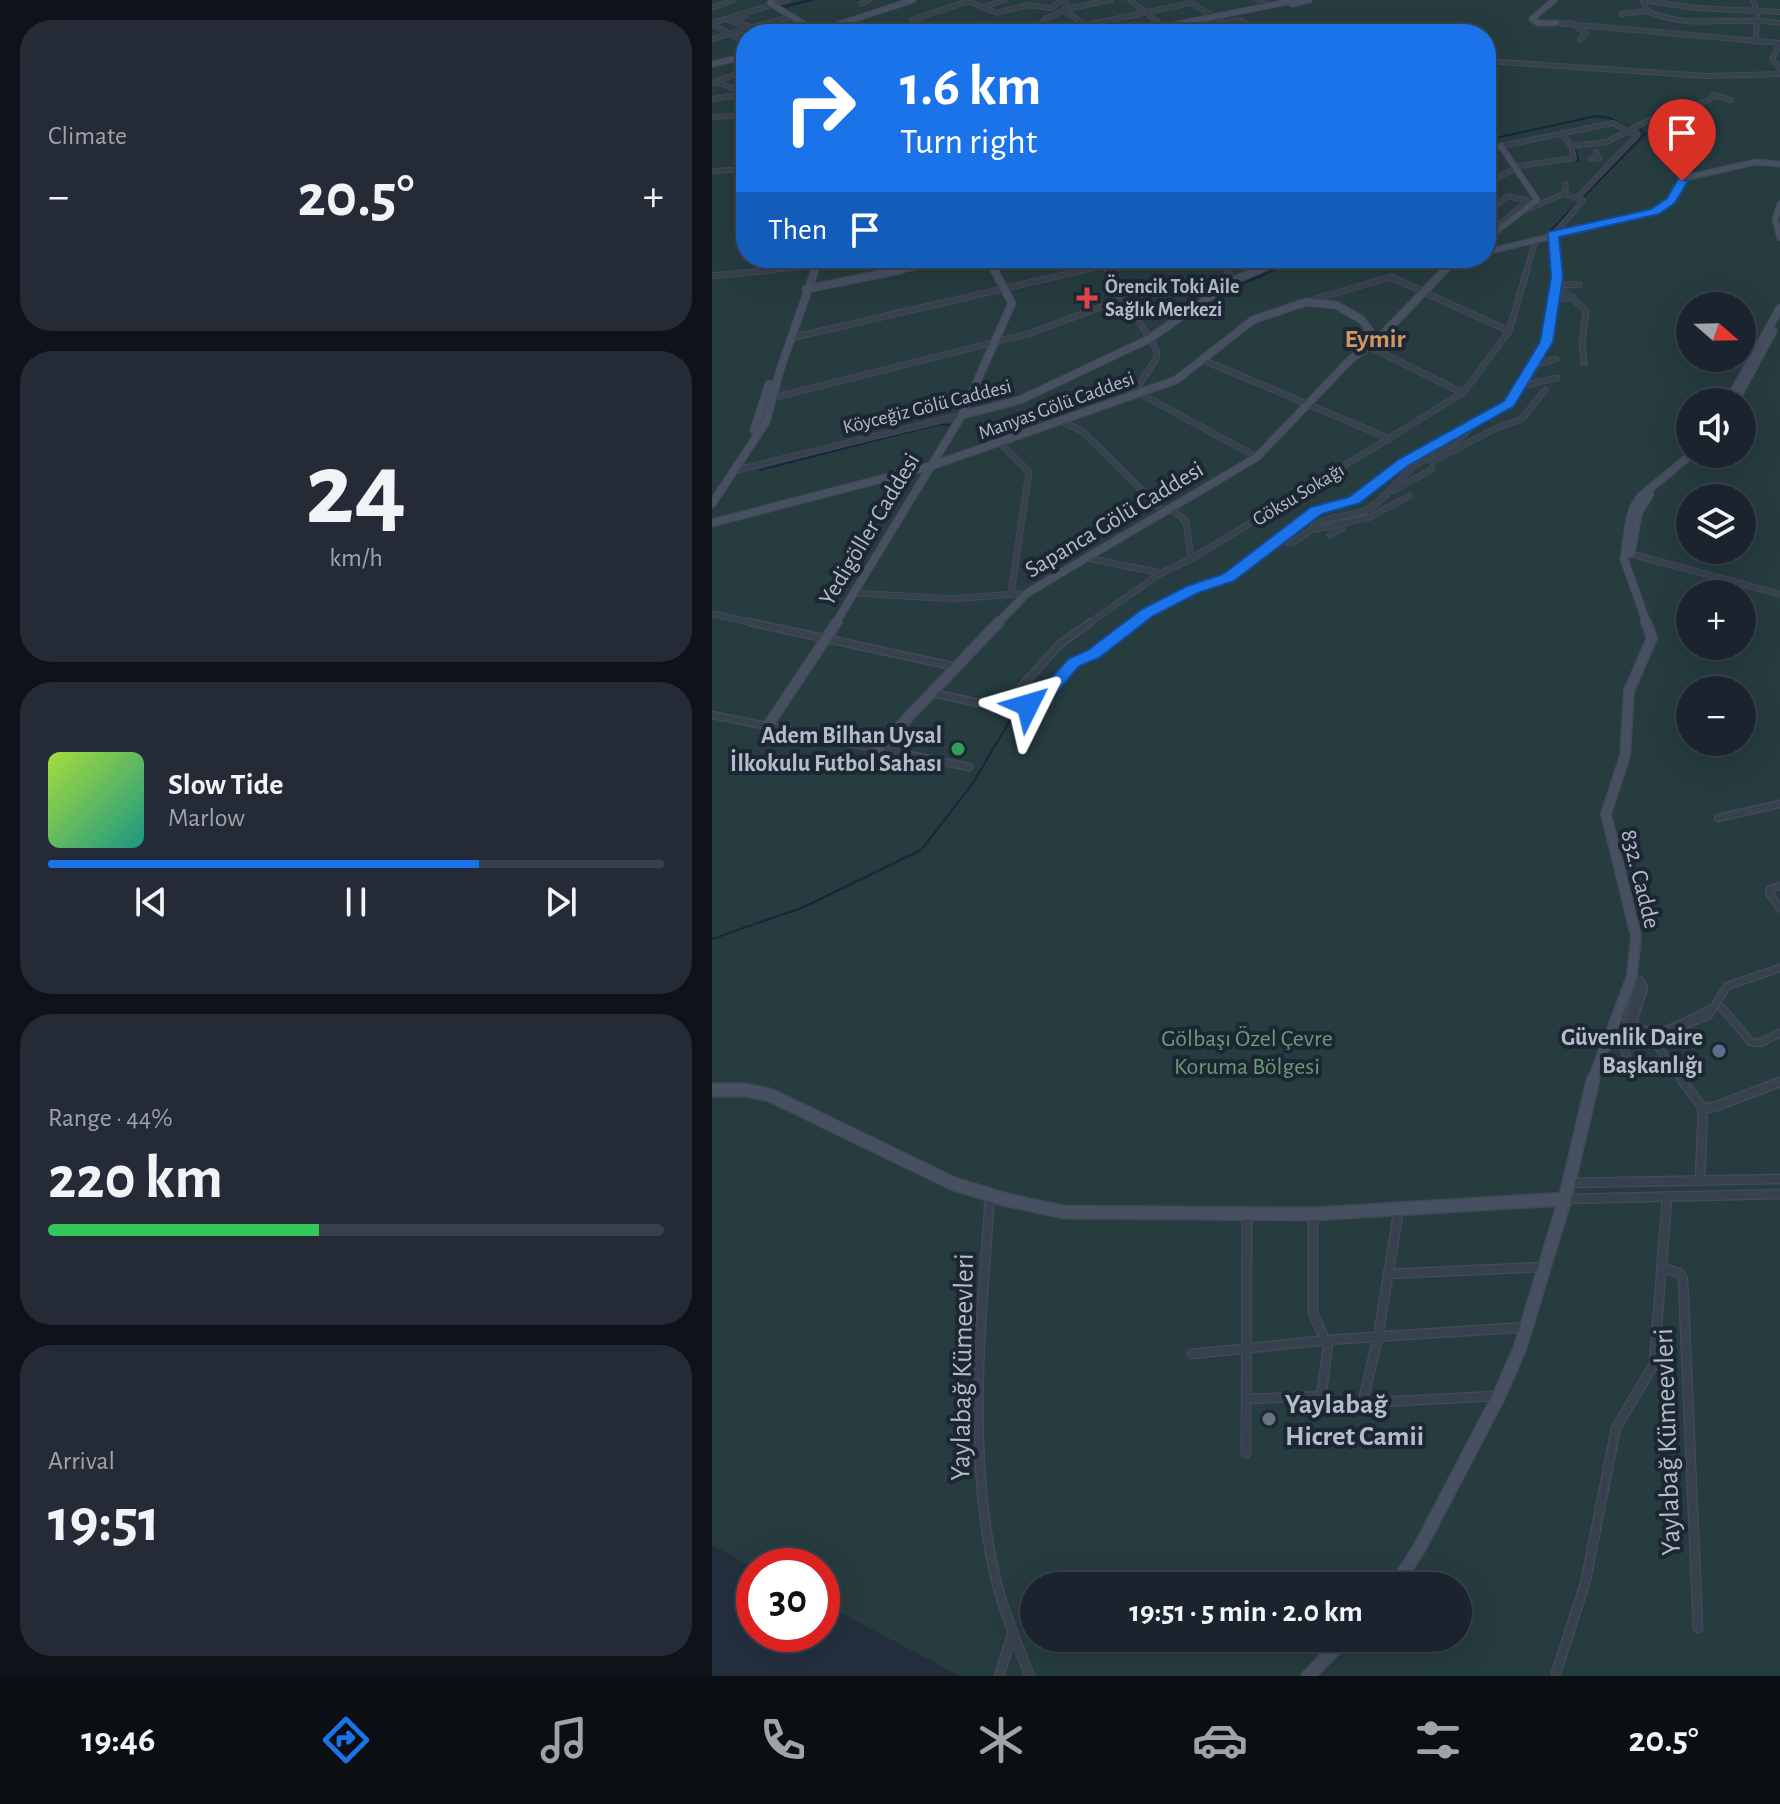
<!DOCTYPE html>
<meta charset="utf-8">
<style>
body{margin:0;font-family:"Alegreya Sans",sans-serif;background:#242b36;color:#f1f3f6;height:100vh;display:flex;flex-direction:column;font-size:30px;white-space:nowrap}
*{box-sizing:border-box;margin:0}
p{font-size:26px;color:#a0a4aa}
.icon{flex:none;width:44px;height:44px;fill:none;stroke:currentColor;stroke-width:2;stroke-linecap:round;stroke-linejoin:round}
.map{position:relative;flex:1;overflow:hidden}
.side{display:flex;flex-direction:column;gap:20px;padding:20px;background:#0f1319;width:712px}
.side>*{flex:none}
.banner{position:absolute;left:24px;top:24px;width:760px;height:244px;border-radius:32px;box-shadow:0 8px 32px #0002,0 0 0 2px #39404a;background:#1a73e8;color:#fff;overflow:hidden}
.needle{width:52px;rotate:110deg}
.fabs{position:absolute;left:964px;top:292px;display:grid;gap:16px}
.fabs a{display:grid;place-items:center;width:80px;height:80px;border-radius:50%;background:#1b232e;box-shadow:0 8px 32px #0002,0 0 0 2px #39404a;font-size:40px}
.speed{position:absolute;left:24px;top:1548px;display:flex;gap:16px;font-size:40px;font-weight:700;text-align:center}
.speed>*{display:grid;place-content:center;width:104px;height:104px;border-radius:50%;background:#1b232e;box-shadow:0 8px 32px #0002,0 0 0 2px #39404a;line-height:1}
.speed .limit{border:12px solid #d22;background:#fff;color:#111}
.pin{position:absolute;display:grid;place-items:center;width:68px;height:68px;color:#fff;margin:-82px -34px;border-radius:50% 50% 50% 0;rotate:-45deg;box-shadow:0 0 8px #0007}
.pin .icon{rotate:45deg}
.me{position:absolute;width:88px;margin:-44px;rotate:50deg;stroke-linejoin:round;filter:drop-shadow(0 0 6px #0008)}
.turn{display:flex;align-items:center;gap:28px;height:168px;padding:0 32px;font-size:36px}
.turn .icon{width:104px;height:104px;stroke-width:2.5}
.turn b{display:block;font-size:56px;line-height:68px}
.then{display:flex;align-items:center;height:76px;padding:0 32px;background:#0003;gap:16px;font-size:30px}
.big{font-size:60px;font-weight:700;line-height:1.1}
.side .tile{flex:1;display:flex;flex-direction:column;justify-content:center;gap:12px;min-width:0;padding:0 28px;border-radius:32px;background:#242b36}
.side .dial{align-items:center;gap:0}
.dial b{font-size:104px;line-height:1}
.song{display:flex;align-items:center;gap:24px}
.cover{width:96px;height:96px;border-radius:12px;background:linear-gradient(135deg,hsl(80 70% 55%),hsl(170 70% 35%))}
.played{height:8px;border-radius:4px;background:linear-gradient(90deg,#1a73e8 70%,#39404a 70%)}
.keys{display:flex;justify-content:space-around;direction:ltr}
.heat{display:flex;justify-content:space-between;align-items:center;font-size:44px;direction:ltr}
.charge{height:12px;border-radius:6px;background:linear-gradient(90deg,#34c759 44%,#39404a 0)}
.trip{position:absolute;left:308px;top:1572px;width:452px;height:80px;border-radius:40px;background:#1b232e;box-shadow:0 8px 32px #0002,0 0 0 2px #39404a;font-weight:700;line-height:80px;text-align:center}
.tabs{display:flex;height:128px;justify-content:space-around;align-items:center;background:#0b0e12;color:#a0a4aa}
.tabs .icon{width:56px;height:56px}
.tabs .active{color:#1a73e8}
.tabs b{font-size:36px;color:#f1f3f6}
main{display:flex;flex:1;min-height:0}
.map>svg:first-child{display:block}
.green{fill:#263c3f;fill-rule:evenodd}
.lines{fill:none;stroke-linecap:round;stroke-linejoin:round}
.stream{stroke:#17263c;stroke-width:2}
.river{fill:#17263c;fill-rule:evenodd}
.street-far3-casing{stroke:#414a57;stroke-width:6}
.street-far2-casing{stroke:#414a57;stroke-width:7}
.street-far1-casing{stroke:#414a57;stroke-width:9}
.street-casing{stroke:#414a57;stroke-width:11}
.secondary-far3-casing{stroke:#414a57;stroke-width:7}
.secondary-far2-casing{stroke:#414a57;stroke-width:9}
.secondary-far1-casing{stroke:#414a57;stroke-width:12}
.secondary-casing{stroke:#414a57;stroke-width:15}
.street-far3{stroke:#38414e;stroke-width:4}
.street-far2{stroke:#38414e;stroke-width:5}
.street-far1{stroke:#38414e;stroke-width:6}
.street{stroke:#38414e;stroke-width:8}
.secondary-far3{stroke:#465061;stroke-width:5}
.secondary-far2{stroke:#465061;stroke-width:7}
.secondary-far1{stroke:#465061;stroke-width:9}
.secondary{stroke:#465061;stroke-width:12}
.route{fill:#1a73e8;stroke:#114b97;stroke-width:2}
.health-dot{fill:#e0444e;stroke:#1d2633;stroke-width:3}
.leisure-dot{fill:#2e9e5b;stroke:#1d2633;stroke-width:3}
.service-dot{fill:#5c6f8a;stroke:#1d2633;stroke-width:3}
.worship-dot{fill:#6b7280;stroke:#1d2633;stroke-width:3}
.labels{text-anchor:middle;stroke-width:8;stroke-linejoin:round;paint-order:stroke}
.far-poi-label{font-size:20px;font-weight:bold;fill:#b4bcc9;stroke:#1d2633;text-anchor:start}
.far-street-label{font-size:20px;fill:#b4bcc9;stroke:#1d2633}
.street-label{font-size:24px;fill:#b4bcc9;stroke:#1d2633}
.poi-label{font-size:24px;font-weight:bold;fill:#b4bcc9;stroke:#1d2633;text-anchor:end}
.park-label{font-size:24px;fill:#6b9a76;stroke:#1d2633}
.far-district-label{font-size:26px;font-weight:bold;fill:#d59563;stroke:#1d2633}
.near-street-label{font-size:28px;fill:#b4bcc9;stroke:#1d2633}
.near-poi-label{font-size:28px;font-weight:bold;fill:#b4bcc9;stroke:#1d2633;text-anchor:start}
</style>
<main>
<section class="side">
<div class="tile"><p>Climate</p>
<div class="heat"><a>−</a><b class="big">20.5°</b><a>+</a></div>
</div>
<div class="tile dial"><b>24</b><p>km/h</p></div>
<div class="tile">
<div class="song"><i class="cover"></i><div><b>Slow Tide</b><p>Marlow</p></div></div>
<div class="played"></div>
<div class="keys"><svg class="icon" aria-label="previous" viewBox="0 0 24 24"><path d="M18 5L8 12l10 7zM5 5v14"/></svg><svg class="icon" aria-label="pause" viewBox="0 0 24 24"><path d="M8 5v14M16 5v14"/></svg><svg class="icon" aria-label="next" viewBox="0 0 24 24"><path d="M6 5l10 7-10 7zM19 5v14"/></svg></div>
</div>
<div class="tile"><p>Range · 44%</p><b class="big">220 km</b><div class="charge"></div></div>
<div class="tile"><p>Arrival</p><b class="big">19:51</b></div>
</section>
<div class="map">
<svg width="1068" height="1676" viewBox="0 0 1068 1676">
<rect width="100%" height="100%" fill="#242f3e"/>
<path class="green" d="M0,0H1068V1676H248L110,1603V1566L42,1568L0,1545ZM34,34H774V258H34ZM978,306H1030V358H978ZM978,402H1030V454H978ZM978,498H1030V550H978ZM978,594H1030V646H978ZM978,690H1030V742H978ZM322,1586H746V1638H322Z"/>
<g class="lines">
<g class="stream">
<polyline points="566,31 568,34"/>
<polyline points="571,31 574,34"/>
<polyline points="774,140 884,116 897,118 920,129"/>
<polyline points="862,160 866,160 863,148"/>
<polyline points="774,187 797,174"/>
<polyline points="518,289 590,258"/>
<polyline points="827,349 840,278 838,231 933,134 926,127"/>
<polyline points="806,383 822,358"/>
<polyline points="765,418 798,399"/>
<polyline points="48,470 228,424 237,425"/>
<polyline points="647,493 687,463"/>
<polyline points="542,554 599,510 619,503"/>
<polyline points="510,577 522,571"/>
<polyline points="411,628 442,606 477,589"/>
<polyline points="333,689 356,664 370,656"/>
<polyline points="0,939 92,907 209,850 261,783 300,717 313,705"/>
</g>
<polygon class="river" points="93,0 104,0 72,8 69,6"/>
<defs>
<g id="street-far3">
<polyline points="353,0 355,12 374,26"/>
<polyline points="418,0 452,27"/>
<polyline points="546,0 555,6"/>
<polyline points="1041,0 1045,11 1044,42"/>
<polyline points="256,1 285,13 315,5 340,8 349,0"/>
<polyline points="476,1 530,34"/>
<polyline points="149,4 157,0"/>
<polyline points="2,7 22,0"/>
<polyline points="271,7 293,0"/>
<polyline points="353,9 399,0"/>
<path d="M1068,12L984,8L931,0L935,11C979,31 1022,15 1068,23"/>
<polyline points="909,14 935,11"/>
<polyline points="200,20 257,1"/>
<polyline points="200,20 231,34"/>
<polyline points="18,21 42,28"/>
<polyline points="21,21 35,15"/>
<polyline points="0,23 76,0"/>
<polyline points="844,23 1068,43"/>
<polyline points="859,23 874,33 868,40"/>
<polyline points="0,24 34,43"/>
<polyline points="375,26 389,34"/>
<polyline points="239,34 271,24 281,34"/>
<polyline points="319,34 333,19 354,10"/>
<polyline points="356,34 380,24 478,3"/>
<polyline points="457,34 528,20 548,34"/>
<polyline points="0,39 81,16"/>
<polyline points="1068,44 1060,59 1068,68"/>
<polyline points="774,61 994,76 1068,74"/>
<polyline points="5,82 34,93"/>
<polyline points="0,83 34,71"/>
<polyline points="0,99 34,94"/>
<polyline points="0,117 34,115"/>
<polyline points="789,146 901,123 925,135 866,197"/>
<polyline points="859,146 895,142 937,120 997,100 1001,95 1019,100"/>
<polyline points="879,159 887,158 884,152"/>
<polyline points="0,171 34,169"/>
<polyline points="774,184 808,166 862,158 859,146 850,133"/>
<polyline points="817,209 853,193 854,184"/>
<polyline points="774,213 796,196 816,201 784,227"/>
<polyline points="774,227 787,230"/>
<polyline points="847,233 845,231 871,200 852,194"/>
<polyline points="840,235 844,272"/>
<polyline points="389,258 397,272"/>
<polyline points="506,258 516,272"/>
<polyline points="40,272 98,266"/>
<polyline points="363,272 423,258"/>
<polyline points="814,272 824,239"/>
</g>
<g id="street-far2">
<polyline points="396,270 445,351 444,359 424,389 424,394"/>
<polyline points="515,270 522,280"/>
<polyline points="0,276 60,270"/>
<polyline points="844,284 874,311 870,343 872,363"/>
<polyline points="844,284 867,285"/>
<polyline points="841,298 862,298"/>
<polyline points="603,299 679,277 797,331"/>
<polyline points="79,338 372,270"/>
<polyline points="656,346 751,393"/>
<polyline points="491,360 678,439"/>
<polyline points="820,365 844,359"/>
<polyline points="809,386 845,378"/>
<polyline points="427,393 545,457"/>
<polyline points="60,398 319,333 413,298"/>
<polyline points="349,421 370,431 452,512"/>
<polyline points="288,443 317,472 299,593"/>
<polyline points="720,462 782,429 810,419 833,390"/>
<polyline points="21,471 250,415"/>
<polyline points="682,490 720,469"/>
<path d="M697,496L658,517L605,529L601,527C617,514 637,518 654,510C673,501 684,481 700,468C719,453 741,448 757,429"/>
<polyline points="458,509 474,521 479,559"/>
<polyline points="618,535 630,528 627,523"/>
<polyline points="568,540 580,543 602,528"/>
<polyline points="919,554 1068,594"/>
<polyline points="375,558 449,573"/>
<polyline points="144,593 241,599 315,593"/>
<polyline points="0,614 47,624"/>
<polyline points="376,624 449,573 479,559 751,393 797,331 815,270"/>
<polyline points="421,624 435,613 480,590 517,577 604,510 642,500 692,462 797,403 835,342 844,270"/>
</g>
<g id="street-far1">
<polyline points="37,622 245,667"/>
<polyline points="220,693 296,709"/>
<polyline points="316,705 342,686 362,663 382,654 423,622"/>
<polyline points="290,708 348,644 379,622"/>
<polyline points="0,715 257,767"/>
<polyline points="1006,818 1068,804"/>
<polyline points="1068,886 1058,889 1057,893 1068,908"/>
<path d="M928,980L932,988L921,1022C944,1045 976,1019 1000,1008"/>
<polyline points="1010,1008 1039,1042 1048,1043 1068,1033"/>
<circle cx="919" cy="1032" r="7"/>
<polyline points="912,1031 928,980"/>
<polyline points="913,1035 911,1046 916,1059"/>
<polyline points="920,1038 940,1039 997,1015 1015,986 1068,968"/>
<polyline points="940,1039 972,1082"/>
</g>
<g id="street">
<polyline points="970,1080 991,1108 1002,1107 1068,1082"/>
<polyline points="988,1181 991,1108"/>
<polyline points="856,1183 1068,1179"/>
<path d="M278,1196C269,1323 254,1459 285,1584C293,1616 306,1646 318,1676"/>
<polyline points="853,1199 1068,1194"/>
<polyline points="601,1214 601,1313 616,1346 608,1405 785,1396"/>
<polyline points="951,1268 967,1273 971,1279 986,1628"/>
<polyline points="676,1274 831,1267"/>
<polyline points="480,1354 615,1340 816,1327"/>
<polyline points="536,1399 610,1396"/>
<polyline points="650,1405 666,1337 687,1208"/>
<polyline points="534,1453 535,1216"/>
<polyline points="844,1673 873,1584 904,1428 942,1364 955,1198"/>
<polyline points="287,1676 301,1632"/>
</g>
<g id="secondary-far3">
<polyline points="60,0 58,3 108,34"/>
<polyline points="842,0 820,19 826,23 844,23"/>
<polyline points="580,4 597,0"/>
<polyline points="97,34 201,0"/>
<polyline points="416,34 585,0"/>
<polyline points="0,64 34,56"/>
<polyline points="774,149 789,146"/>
<polyline points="1068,204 1063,219 1068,238"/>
<polyline points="774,239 825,200 789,146"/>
<polyline points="774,252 938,213 956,203 970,181 977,177 1044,162 1068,164"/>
<polyline points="276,258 283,272"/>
<polyline points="103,272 104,258"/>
<polyline points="179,272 248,258"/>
<polyline points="542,272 577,258"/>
<polyline points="731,272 743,260 752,258"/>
</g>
<g id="secondary-far2">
<polyline points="94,289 189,270"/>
<polyline points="1016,402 1068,308"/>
<polyline points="1023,402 1061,331"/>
<polyline points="250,415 308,400 437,339 522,280 547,270"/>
<polyline points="42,430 57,384"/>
<polyline points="0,504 54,422 68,370 103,270"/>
<polyline points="0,523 219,466 464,380 541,320 594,302 624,305 650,320 660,334 656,346"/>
<polyline points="916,553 919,554 926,514 938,494"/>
<polyline points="123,624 250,415 300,303 282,270"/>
<polyline points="285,624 315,593 545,457 638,360 671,334 733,270"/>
<polyline points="935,624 912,559 917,523 921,508 929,496 980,454"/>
</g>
<g id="secondary-far1">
<polyline points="55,727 125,622"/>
<polyline points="165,750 287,622"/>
<polyline points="880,1082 920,976 924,936 894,814 913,756 917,691 940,638 934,622"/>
</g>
<g id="secondary">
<polyline points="0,1090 33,1090 58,1095 242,1184 295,1200 352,1212 601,1214 853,1199"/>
<polyline points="683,1586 708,1547 787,1396 808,1348 853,1199 881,1080"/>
<polyline points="596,1676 634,1638"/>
</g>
</defs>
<use href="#street-far3" class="street-far3-casing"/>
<use href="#street-far2" class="street-far2-casing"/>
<use href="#street-far1" class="street-far1-casing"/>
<use href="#street" class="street-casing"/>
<use href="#secondary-far3" class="secondary-far3-casing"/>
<use href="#secondary-far2" class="secondary-far2-casing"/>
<use href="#secondary-far1" class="secondary-far1-casing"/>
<use href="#secondary" class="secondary-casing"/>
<use href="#street-far3" class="street-far3"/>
<use href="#street-far2" class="street-far2"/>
<use href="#street-far1" class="street-far1"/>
<use href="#street" class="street"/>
<use href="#secondary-far3" class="secondary-far3"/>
<use href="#secondary-far2" class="secondary-far2"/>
<use href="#secondary-far1" class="secondary-far1"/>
<use href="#secondary" class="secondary"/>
</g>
<polygon class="route" points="966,179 976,181 963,203 947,214 847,237 851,277 841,342 802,406 697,465 648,503 610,514 522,581 486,593 441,616 387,658 367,666 347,690 322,709 310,709 308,705 310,701 336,682 356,659 376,650 430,609 475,586 511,574 599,507 637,497 687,459 792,401 828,342 839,277 836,232 939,209 955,198"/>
<path class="health-dot" d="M371 286h8v8h8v8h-8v8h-8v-8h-8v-8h8z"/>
<circle class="leisure-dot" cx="246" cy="749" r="8"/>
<circle class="service-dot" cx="1007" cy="1051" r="8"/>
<circle class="worship-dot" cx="557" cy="1419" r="8"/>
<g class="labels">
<g class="far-poi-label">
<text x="393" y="293">Örencik Toki Aile<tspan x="393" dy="23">Sağlık Merkezi</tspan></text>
</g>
<g class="far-street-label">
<text transform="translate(344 405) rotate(-20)" y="7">Manyas Gölü Caddesi</text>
<text transform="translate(215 406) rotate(-14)" y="7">Köyceğiz Gölü Caddesi</text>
<text transform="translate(586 494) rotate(-31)" y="7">Göksu Sokağı</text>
</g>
<g class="street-label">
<text transform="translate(402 519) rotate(-31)" y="8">Sapanca Gölü Caddesi</text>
<text transform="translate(157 529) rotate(-59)" y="8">Yedigöller Caddesi</text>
<text transform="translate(929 879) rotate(76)" y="8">832. Cadde</text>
</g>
<g class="poi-label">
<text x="230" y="743">Adem Bilhan Uysal<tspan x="230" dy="28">İlkokulu Futbol Sahası</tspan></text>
<text x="991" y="1045">Güvenlik Daire<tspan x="991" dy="28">Başkanlığı</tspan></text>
</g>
<g class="park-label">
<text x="535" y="1046">Gölbaşı Özel Çevre<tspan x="535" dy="28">Koruma Bölgesi</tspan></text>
</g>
<g class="far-district-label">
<text x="663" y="347">Eymir</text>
</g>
<g class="near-street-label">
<text transform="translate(249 1367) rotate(-89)" y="10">Yaylabağ Kümeevleri</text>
<text transform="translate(954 1442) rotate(-92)" y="10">Yaylabağ Kümeevleri</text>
</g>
<g class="near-poi-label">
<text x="573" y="1413">Yaylabağ<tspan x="573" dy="32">Hicret Camii</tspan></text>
</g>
</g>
</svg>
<div class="fabs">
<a><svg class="needle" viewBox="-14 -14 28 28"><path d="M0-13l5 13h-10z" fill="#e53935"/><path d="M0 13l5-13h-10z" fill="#a0a4aa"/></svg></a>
<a><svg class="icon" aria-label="sound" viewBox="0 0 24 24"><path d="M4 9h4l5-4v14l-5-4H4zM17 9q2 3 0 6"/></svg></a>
<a><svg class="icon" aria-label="layers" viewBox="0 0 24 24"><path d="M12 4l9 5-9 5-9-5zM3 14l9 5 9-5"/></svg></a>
<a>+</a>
<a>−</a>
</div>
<div class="speed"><div class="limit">30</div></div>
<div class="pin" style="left:970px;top:181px;background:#d93025"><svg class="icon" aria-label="arrive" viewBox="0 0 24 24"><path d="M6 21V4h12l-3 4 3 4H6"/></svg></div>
<svg class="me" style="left:316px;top:705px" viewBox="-20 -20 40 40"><path d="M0-17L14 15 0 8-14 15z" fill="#1a73e8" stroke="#fff" stroke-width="4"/></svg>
<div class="trip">19:51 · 5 min · 2.0 km</div>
<div class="banner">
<div class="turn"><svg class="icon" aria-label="right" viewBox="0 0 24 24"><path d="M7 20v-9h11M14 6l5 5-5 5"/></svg><div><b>1.6 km</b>Turn right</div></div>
<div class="then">Then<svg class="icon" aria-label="arrive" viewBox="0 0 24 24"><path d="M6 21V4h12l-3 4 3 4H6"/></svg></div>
</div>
</div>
</main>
<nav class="tabs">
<b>19:46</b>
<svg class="icon active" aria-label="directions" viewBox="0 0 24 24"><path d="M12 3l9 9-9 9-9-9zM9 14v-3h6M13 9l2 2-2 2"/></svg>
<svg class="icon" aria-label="music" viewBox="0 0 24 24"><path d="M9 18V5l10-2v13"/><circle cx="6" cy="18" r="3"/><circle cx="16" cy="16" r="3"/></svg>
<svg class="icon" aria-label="phone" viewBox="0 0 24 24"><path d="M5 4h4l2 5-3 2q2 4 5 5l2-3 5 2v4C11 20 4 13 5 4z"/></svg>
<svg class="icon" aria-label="climate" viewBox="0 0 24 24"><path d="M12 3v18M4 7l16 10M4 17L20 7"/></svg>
<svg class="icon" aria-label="car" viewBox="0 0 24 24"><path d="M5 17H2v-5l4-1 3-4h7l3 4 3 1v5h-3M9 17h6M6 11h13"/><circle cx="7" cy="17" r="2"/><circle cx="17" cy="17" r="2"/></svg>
<svg class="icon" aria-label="filters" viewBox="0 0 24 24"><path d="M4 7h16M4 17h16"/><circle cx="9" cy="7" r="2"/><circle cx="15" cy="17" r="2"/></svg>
<b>20.5°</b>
</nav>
